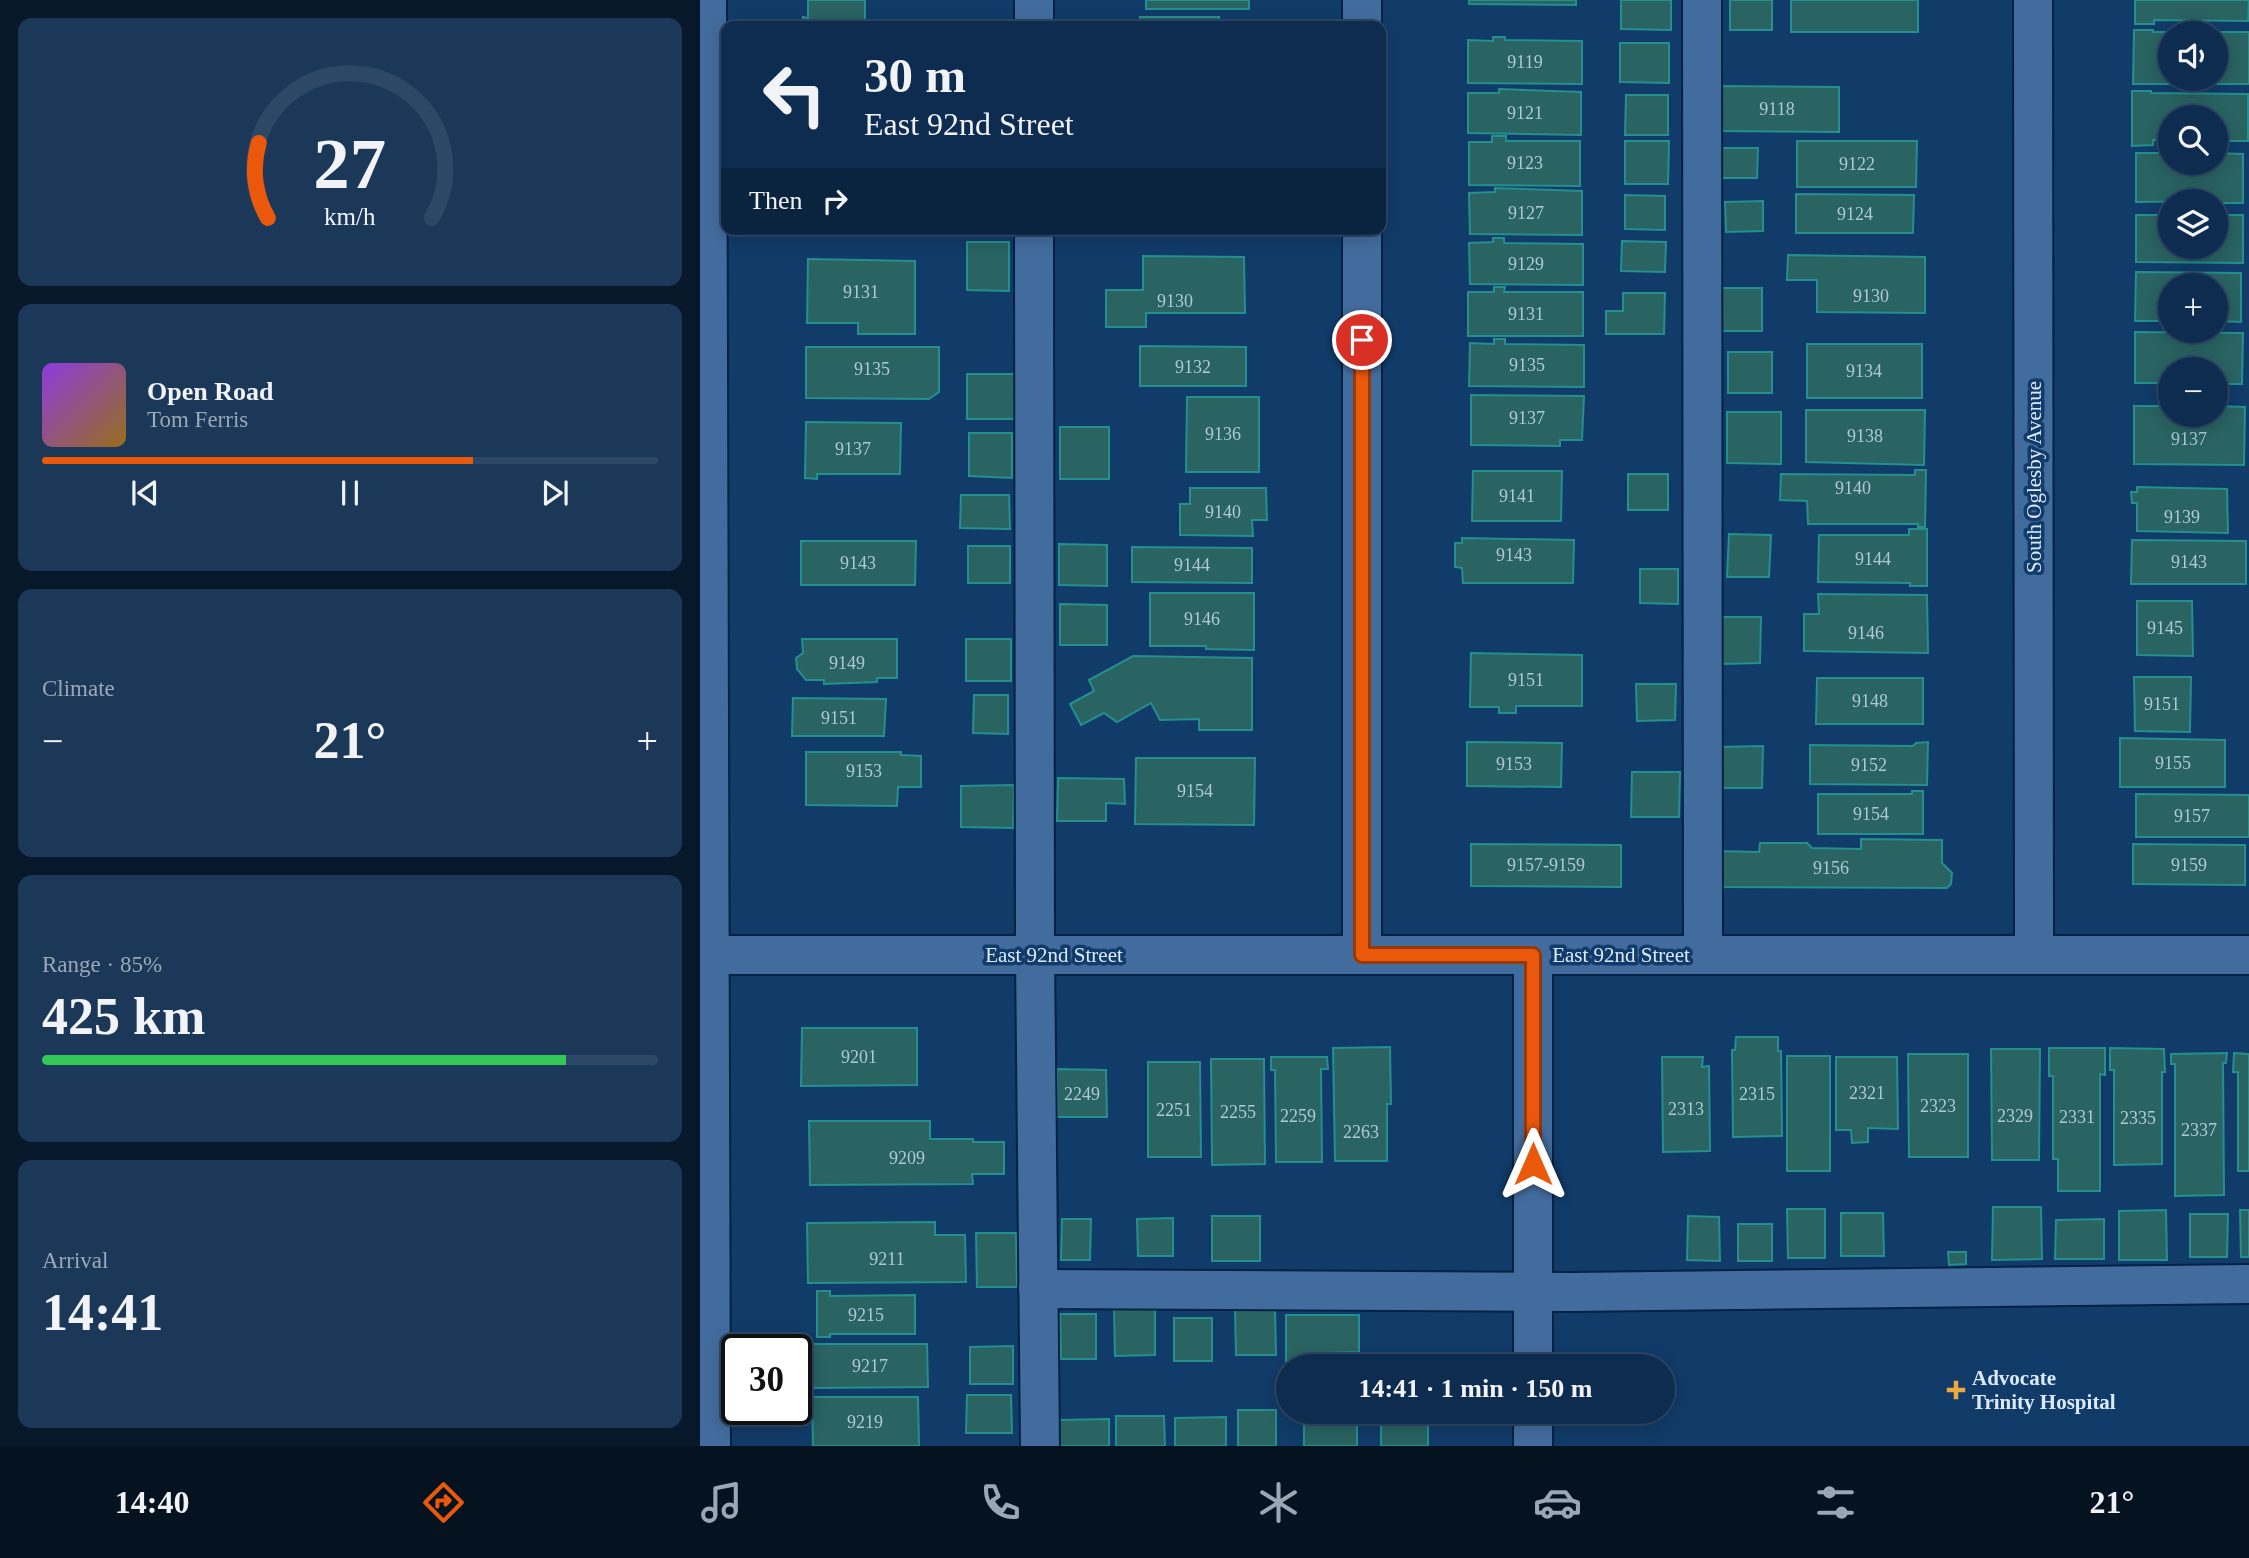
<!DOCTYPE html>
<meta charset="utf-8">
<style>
body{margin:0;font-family:"Times New Roman",serif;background:#1b3859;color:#f1f3f6;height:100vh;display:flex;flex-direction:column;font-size:26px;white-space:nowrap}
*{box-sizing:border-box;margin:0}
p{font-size:23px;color:#9aa7b7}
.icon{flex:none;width:38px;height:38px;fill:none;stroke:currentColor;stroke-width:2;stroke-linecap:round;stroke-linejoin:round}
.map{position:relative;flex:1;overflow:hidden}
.details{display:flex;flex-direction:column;gap:18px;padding:18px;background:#07182b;width:700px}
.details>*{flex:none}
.hud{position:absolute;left:21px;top:21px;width:665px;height:214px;border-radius:14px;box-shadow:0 4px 18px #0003,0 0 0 2px #2d4866;background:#0d2c4f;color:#f1f3f6;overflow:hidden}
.controls{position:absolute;left:1458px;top:21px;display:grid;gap:14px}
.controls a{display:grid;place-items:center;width:70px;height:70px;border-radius:50%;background:#0d2c4f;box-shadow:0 4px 18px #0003,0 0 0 2px #2d4866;font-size:35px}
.speed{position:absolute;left:21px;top:1334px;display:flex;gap:14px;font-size:35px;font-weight:700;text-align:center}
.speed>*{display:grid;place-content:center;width:91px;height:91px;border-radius:50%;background:#0d2c4f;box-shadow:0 4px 18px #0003,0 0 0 2px #2d4866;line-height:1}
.speed .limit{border:4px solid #111;border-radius:10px;background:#fff;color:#111}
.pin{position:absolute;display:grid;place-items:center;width:60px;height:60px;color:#fff;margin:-30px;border:4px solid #fff;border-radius:50%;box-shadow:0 2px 7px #0007}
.me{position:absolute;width:77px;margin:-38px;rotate:0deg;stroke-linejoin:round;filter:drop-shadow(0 0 5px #0008)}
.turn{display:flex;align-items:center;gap:24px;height:147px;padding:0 28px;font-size:32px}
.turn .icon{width:91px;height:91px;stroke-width:2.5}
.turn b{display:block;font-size:49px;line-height:60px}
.then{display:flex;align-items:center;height:66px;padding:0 28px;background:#0003;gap:14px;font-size:26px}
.big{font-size:52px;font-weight:800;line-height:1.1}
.details .card{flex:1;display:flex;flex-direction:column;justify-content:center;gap:10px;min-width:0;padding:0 24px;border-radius:14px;background:#1b3859}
.details .dial{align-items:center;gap:0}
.dial svg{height:182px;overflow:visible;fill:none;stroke:#2d4866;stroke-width:7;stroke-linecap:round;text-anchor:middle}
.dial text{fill:#f1f3f6;stroke:none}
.song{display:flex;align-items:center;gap:21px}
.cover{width:84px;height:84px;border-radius:10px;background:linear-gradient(135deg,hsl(270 70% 55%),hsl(40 70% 35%))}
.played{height:7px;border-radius:4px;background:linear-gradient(90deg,#ea580c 70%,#2d4866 70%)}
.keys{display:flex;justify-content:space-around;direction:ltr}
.heat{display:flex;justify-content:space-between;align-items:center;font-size:38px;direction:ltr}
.charge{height:10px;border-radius:5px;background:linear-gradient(90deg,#34c759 85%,#2d4866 0)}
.trip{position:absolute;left:576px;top:1354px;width:399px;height:70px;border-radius:35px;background:#0d2c4f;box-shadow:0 4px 18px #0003,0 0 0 2px #2d4866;font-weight:800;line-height:70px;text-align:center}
.dock{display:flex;height:112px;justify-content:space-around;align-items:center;background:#051220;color:#9aa7b7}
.dock .icon{width:49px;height:49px}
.dock .on{color:#ea580c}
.dock b{font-size:32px;color:#f1f3f6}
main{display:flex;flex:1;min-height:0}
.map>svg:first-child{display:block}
.building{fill:#296362;stroke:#248f8d;stroke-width:2;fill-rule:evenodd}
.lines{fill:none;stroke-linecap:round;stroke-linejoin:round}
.minor-casing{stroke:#032244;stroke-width:42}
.minor{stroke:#436c9e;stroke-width:38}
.route-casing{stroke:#983908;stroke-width:18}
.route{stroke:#ea580c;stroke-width:12}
.poi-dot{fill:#eea83c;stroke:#113b69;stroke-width:2.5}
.labels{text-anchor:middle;stroke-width:7;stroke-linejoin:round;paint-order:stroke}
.number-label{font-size:18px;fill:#afc8d5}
.street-label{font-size:21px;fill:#dceafb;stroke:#113b69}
.poi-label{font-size:21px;font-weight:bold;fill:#dceafb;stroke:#113b69;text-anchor:start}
</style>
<main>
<section class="details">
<div class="card dial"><svg viewBox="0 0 100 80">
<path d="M14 69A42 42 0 1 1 86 69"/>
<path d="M14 69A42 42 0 0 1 10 36" stroke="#ea580c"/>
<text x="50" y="56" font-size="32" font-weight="700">27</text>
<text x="50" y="72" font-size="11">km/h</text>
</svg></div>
<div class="card">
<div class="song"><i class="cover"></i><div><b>Open Road</b><p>Tom Ferris</p></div></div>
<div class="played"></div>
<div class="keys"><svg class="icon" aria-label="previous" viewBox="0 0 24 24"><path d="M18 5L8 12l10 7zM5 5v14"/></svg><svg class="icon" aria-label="pause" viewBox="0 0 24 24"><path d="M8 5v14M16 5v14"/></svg><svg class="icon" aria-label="next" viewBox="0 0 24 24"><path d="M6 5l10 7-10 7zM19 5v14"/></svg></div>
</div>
<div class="card"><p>Climate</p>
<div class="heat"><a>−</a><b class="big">21°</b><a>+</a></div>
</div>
<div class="card"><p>Range · 85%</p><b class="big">425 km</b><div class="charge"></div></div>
<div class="card"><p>Arrival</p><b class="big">14:41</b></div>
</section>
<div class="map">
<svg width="1549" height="1446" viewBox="0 0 1549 1446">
<rect width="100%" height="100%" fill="#113b69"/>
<g class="building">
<polygon points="108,0 165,0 165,26 103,26 103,17 108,18"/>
<rect x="446" y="0" width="103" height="9"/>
<polygon points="769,0 876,0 876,5 769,4"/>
<polygon points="921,0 971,0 971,30 921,29"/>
<rect x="1030" y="0" width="42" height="30"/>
<rect x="1091" y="0" width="127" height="32"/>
<polygon points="1435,0 1549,0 1548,21 1454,20 1454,24 1435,24"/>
<polygon points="440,17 519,17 519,22 554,22 554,26 440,26"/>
<path d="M1434,30H1453V32H1549V84H1433ZM1470,33H1516V79H1470Z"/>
<polygon points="793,37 805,37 805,40 882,41 882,84 768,83 768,40 793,41"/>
<polygon points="920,43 969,43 969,83 920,82"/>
<polygon points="1015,86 1139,87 1139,132 1015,131"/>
<polygon points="799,89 881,92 881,135 768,133 768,93 799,93"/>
<polygon points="1432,91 1451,91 1451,93 1548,94 1548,141 1516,141 1516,117 1470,117 1470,140 1453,140 1453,145 1432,146"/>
<polygon points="926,95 968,95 968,135 925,135"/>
<polygon points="792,136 806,136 806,141 880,141 880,186 769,185 769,142 792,142"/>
<polygon points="925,141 969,141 968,184 925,184"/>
<polygon points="1097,141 1217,141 1216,187 1097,187"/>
<polygon points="1022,148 1058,148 1057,178 1022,178"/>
<polygon points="1436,153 1470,153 1470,163 1516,163 1516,153 1543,154 1543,203 1516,203 1516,201 1436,202"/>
<polygon points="795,188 882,191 882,235 770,234 769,193 795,192"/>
<polygon points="1096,194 1214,195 1213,233 1096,233"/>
<polygon points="925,195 965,196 965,230 925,229"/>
<polygon points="1063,201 1063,231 1026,232 1025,202"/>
<polygon points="1436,215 1470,215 1470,247 1516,247 1516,215 1543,215 1543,263 1436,262"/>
<polygon points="111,229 217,229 217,235 112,235"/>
<polygon points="793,238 804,238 804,243 883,244 883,285 770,284 769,243 793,242"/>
<polygon points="922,241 966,242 965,272 921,271"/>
<polygon points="267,242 309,242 309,291 267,290"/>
<polygon points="1088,255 1225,257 1225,313 1117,312 1117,280 1087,280"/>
<polygon points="443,256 544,257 545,313 446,313 446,327 406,327 406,290 443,290"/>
<polygon points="108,259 215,261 215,334 158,334 158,323 107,323"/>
<polygon points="1436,272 1541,273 1541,322 1516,321 1516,285 1470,285 1470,321 1435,321"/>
<polygon points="794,287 805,287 804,292 883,292 883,336 768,336 768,292 794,292"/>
<rect x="1015" y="288" width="47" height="43"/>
<polygon points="923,293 965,293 964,334 906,334 906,311 923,311"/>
<polygon points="1435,332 1543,333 1542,384 1516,384 1516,369 1470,369 1470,383 1435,383"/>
<polygon points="794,339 805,339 805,344 884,345 884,387 769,386 770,343 794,344"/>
<rect x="1107" y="344" width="115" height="54"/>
<polygon points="440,346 546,347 546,386 440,386"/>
<polygon points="106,347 239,347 239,392 229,399 106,398"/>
<rect x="1028" y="352" width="44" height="41"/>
<rect x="267" y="374" width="47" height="45"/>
<polygon points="771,395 884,396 882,440 860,440 860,446 771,445"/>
<polygon points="487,397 559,397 559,472 486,472"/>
<polygon points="1434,406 1470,406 1470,415 1516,415 1516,406 1545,407 1544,465 1434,464"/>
<polygon points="1106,410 1225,410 1224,465 1106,462"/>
<polygon points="1027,412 1081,412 1081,464 1027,463"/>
<polygon points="106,422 201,423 200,474 117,474 117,479 105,478"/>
<rect x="360" y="427" width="49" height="52"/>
<polygon points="269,433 312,433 312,478 269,476"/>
<polygon points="1215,470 1226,470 1225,527 1218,527 1218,524 1108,524 1107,501 1080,500 1081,474 1215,475"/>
<polygon points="773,471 862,471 861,521 772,521"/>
<rect x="928" y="474" width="40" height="36"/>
<polygon points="1437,487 1527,489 1528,533 1437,531 1437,503 1432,503 1431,492 1437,492"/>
<polygon points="490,488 566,488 567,520 552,520 553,536 480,535 480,504 490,504"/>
<polygon points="261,495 309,495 310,529 260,528"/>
<polygon points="1209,529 1227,529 1227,586 1210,586 1210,583 1118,582 1119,535 1209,535"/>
<polygon points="1029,534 1071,535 1069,577 1027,577"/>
<polygon points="762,538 874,540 873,583 763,583 762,568 755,567 755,543 762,543"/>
<polygon points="1432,540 1546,541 1546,584 1431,584"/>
<polygon points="101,541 216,541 215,585 101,585"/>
<polygon points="359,544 407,545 407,586 359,585"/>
<rect x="268" y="546" width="42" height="37"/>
<polygon points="432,547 552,548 552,583 432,582"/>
<polygon points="940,569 978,569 978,604 940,603"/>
<polygon points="450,593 554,593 554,650 506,649 506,646 450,646"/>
<polygon points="1118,594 1227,595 1228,653 1104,651 1104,614 1119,614"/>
<polygon points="1437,601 1492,601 1493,656 1437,655"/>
<polygon points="360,604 407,605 407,645 360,645"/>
<polygon points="1022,617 1061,617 1060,663 1022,664"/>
<polygon points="102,639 197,639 197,678 177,678 177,682 124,684 124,680 106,680 97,669 96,658 103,653"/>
<rect x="266" y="639" width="45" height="42"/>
<polygon points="771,653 882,655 882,706 816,706 816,713 799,713 799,707 770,707"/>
<polygon points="433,656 552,658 552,730 499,730 499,719 460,720 451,703 417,722 404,713 381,725 370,704 394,691 389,680"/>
<polygon points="1434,677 1491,677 1490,732 1435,731"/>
<polygon points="1117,678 1223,678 1223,724 1116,724"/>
<polygon points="936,684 976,684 975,720 937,721"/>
<polygon points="274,695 308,695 308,734 273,733"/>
<polygon points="93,698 186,699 184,736 92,736"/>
<polygon points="1420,738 1525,740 1525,787 1420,787"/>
<polygon points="767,742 862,743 861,787 767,786"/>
<polygon points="1228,742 1227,785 1110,784 1110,745 1213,746 1216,743"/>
<polygon points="1063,746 1062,788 1016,788 1016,747"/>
<polygon points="106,752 201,752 201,755 221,756 221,787 198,787 197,806 106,805"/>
<polygon points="436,758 555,758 554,825 435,824"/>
<polygon points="932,772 980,772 979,817 931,817"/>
<polygon points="358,778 424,779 425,804 406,803 406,821 357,821"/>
<polygon points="314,785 313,828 261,827 261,786"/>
<polygon points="1212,791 1223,791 1223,834 1118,834 1118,794 1212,794"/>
<polygon points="1436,794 1549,795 1549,837 1436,837"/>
<polygon points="1161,839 1242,840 1242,863 1252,873 1251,884 1247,888 1015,887 1016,851 1059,852 1060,843 1107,843 1112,848 1161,849"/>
<polygon points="771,844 921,845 921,887 771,886"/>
<polygon points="1433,844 1545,845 1545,885 1433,884"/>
<polygon points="102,1028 217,1028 217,1085 101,1086"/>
<polygon points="1036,1037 1078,1037 1078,1051 1081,1051 1082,1136 1033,1137 1032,1050 1035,1050"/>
<polygon points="690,1047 691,1104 687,1104 687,1161 635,1161 633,1048"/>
<polygon points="1349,1048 1405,1048 1405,1075 1400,1074 1400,1191 1358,1191 1358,1159 1353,1159 1353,1076 1349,1076"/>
<polygon points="1410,1048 1464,1049 1465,1072 1462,1072 1462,1164 1414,1165 1414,1070 1410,1070"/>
<polygon points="1291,1049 1340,1049 1339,1160 1292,1160"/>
<polygon points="1527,1053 1526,1063 1523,1063 1524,1195 1475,1196 1475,1064 1471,1064 1471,1054"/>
<polygon points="1534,1053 1549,1054 1549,1171 1538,1171 1538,1072 1533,1072"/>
<polygon points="1208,1054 1268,1054 1268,1157 1209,1157"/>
<rect x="1087" y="1056" width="43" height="115"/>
<polygon points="571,1057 627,1057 628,1069 621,1069 622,1162 576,1162 575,1070 571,1070"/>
<polygon points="962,1057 1003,1057 1002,1067 1009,1066 1010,1151 963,1152"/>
<polygon points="1136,1057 1197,1057 1198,1129 1168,1128 1168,1142 1152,1143 1151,1130 1136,1130"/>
<polygon points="511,1059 564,1059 565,1164 512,1165"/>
<polygon points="448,1062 500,1062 501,1157 448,1157"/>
<polygon points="357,1069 406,1070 407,1117 357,1117"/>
<polygon points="109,1121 230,1121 230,1139 273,1139 273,1142 304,1142 304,1174 272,1174 273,1184 110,1185"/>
<polygon points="1293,1207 1341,1207 1342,1259 1292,1260"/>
<polygon points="1087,1209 1125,1209 1125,1258 1088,1258"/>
<polygon points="1466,1210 1467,1260 1419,1260 1419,1211"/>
<polygon points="1540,1210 1549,1210 1549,1257 1541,1257"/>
<polygon points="1141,1213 1183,1213 1184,1256 1141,1256"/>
<polygon points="1490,1214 1528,1214 1527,1257 1490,1257"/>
<rect x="512" y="1216" width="48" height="45"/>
<polygon points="988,1216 1019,1217 1020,1261 987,1260"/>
<polygon points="473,1218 473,1256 438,1256 437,1219"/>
<polygon points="362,1219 391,1219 390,1260 361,1260"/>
<polygon points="1404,1219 1404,1259 1355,1259 1356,1220"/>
<polygon points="235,1222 235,1235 265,1235 266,1282 108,1283 107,1223"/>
<rect x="1038" y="1224" width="34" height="37"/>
<polygon points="276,1233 316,1233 317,1287 277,1287"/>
<polygon points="1248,1252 1266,1252 1266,1264 1249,1265"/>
<polygon points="117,1291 130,1291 130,1296 215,1295 215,1334 130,1334 130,1337 117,1337"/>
<polygon points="414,1309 455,1309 455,1355 415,1356"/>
<polygon points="535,1310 575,1310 576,1355 536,1355"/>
<polygon points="360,1314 396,1314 396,1359 361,1359"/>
<polygon points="586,1315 659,1315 659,1352 624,1353 624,1362 586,1361"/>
<rect x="474" y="1318" width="38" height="43"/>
<polygon points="112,1344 227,1344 228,1387 113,1388"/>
<polygon points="313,1346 313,1384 270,1384 270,1347"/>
<polygon points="267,1395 311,1395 312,1433 266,1433"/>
<polygon points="112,1397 218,1397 219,1446 113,1446"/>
<rect x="538" y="1410" width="38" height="36"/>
<rect x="604" y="1412" width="53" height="34"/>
<polygon points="416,1416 464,1416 465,1446 416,1446"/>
<polygon points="526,1417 526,1446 475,1446 475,1418"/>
<polygon points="409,1419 409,1446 359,1446 359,1420"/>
<polygon points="728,1424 728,1446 681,1446 681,1425"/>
</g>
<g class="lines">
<defs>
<g id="minor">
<polyline points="7,0 11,1446"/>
<polyline points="334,0 334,26"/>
<polyline points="662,0 662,26"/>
<polyline points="1002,0 1003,955"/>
<polyline points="1333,0 1334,955"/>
<polyline points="334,229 335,955 340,1446"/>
<polyline points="662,229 662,955"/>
<polyline points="0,955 1549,955"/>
<polyline points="833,955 833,1367"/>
<polyline points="338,1289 871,1292 1549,1284"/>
<polyline points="833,1446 833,1412"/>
</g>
</defs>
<use href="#minor" class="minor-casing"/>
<use href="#minor" class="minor"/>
</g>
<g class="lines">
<defs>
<polyline id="route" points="662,340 662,955 833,955 833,1164"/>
</defs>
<use href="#route" class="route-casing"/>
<use href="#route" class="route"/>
</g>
<path class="poi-dot" d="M1252.5 1379.5h7v7h7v7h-7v7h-7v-7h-7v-7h7z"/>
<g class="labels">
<g class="number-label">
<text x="825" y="68">9119</text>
<text x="1077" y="115">9118</text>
<text x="825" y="119">9121</text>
<text x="825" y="169">9123</text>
<text x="1157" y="170">9122</text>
<text x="826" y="219">9127</text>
<text x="1155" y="220">9124</text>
<text x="826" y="270">9129</text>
<text x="161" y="298">9131</text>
<text x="1171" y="302">9130</text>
<text x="475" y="307">9130</text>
<text x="826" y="320">9131</text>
<text x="827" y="371">9135</text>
<text x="493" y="373">9132</text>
<text x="172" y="375">9135</text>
<text x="1164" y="377">9134</text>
<text x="827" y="424">9137</text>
<text x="523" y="440">9136</text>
<text x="1165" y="442">9138</text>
<text x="1489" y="445">9137</text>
<text x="153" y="455">9137</text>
<text x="1153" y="494">9140</text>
<text x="817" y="502">9141</text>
<text x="523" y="518">9140</text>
<text x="1482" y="523">9139</text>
<text x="814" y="561">9143</text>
<text x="1173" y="565">9144</text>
<text x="1489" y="568">9143</text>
<text x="158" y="569">9143</text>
<text x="492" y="571">9144</text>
<text x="502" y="625">9146</text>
<text x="1465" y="634">9145</text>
<text x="1166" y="639">9146</text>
<text x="147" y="669">9149</text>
<text x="826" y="686">9151</text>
<text x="1170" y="707">9148</text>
<text x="1462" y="710">9151</text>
<text x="139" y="724">9151</text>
<text x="1473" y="769">9155</text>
<text x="814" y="770">9153</text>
<text x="1169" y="771">9152</text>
<text x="164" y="777">9153</text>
<text x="495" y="797">9154</text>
<text x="1171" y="820">9154</text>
<text x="1492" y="822">9157</text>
<text x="846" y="871">9157-9159</text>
<text x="1489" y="871">9159</text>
<text x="1131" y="874">9156</text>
<text x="159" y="1063">9201</text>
<text x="1167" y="1099">2321</text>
<text x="382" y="1100">2249</text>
<text x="1057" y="1100">2315</text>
<text x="1238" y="1112">2323</text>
<text x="986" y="1115">2313</text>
<text x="474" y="1116">2251</text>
<text x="538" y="1118">2255</text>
<text x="598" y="1122">2259</text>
<text x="1315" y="1122">2329</text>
<text x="1377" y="1123">2331</text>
<text x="1438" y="1124">2335</text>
<text x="1499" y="1136">2337</text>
<text x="661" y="1138">2263</text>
<text x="207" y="1164">9209</text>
<text x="187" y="1265">9211</text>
<text x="166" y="1321">9215</text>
<text x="170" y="1372">9217</text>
<text x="165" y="1428">9219</text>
</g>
<g class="street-label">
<text transform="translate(1334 477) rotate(-90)" y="7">South Oglesby Avenue</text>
<text x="354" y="962">East 92nd Street</text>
<text x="921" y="962">East 92nd Street</text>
</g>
<g class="poi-label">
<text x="1272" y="1385">Advocate<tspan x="1272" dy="24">Trinity Hospital</tspan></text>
</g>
</g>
</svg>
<div class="controls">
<a><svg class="icon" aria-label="sound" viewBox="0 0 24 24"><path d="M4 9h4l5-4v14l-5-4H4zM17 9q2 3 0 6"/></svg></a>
<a><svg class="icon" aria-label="search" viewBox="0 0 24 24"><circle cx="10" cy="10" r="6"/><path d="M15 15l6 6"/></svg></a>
<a><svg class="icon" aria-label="layers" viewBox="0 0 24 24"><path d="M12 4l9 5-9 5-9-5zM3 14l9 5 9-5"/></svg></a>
<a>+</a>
<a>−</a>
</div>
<div class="speed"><div class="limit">30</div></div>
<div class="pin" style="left:662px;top:340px;background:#d93025"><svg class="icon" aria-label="arrive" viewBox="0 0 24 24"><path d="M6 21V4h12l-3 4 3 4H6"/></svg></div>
<svg class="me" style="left:833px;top:1164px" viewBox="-20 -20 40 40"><path d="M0-17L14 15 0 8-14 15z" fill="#ea580c" stroke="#fff" stroke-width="4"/></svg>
<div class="trip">14:41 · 1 min · 150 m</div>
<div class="hud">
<div class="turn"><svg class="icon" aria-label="left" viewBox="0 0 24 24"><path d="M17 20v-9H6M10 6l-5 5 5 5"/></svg><div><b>30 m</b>East 92nd Street</div></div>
<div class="then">Then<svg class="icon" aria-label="right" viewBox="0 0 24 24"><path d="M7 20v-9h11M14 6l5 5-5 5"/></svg></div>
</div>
</div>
</main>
<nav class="dock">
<b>14:40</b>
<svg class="icon on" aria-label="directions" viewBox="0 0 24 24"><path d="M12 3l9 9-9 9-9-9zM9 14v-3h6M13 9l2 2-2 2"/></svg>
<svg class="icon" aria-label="music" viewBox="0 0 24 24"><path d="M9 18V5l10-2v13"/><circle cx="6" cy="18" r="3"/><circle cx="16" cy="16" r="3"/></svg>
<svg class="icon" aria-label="phone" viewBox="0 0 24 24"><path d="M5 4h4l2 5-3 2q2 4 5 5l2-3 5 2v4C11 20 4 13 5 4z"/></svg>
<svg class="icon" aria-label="climate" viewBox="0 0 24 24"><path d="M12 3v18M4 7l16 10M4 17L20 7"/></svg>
<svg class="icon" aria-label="car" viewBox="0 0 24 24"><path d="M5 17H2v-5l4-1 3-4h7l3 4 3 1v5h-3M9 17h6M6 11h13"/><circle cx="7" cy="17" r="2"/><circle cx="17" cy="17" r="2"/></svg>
<svg class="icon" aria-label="filters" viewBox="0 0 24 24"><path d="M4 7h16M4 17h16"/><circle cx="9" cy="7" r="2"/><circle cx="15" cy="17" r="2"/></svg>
<b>21°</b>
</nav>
